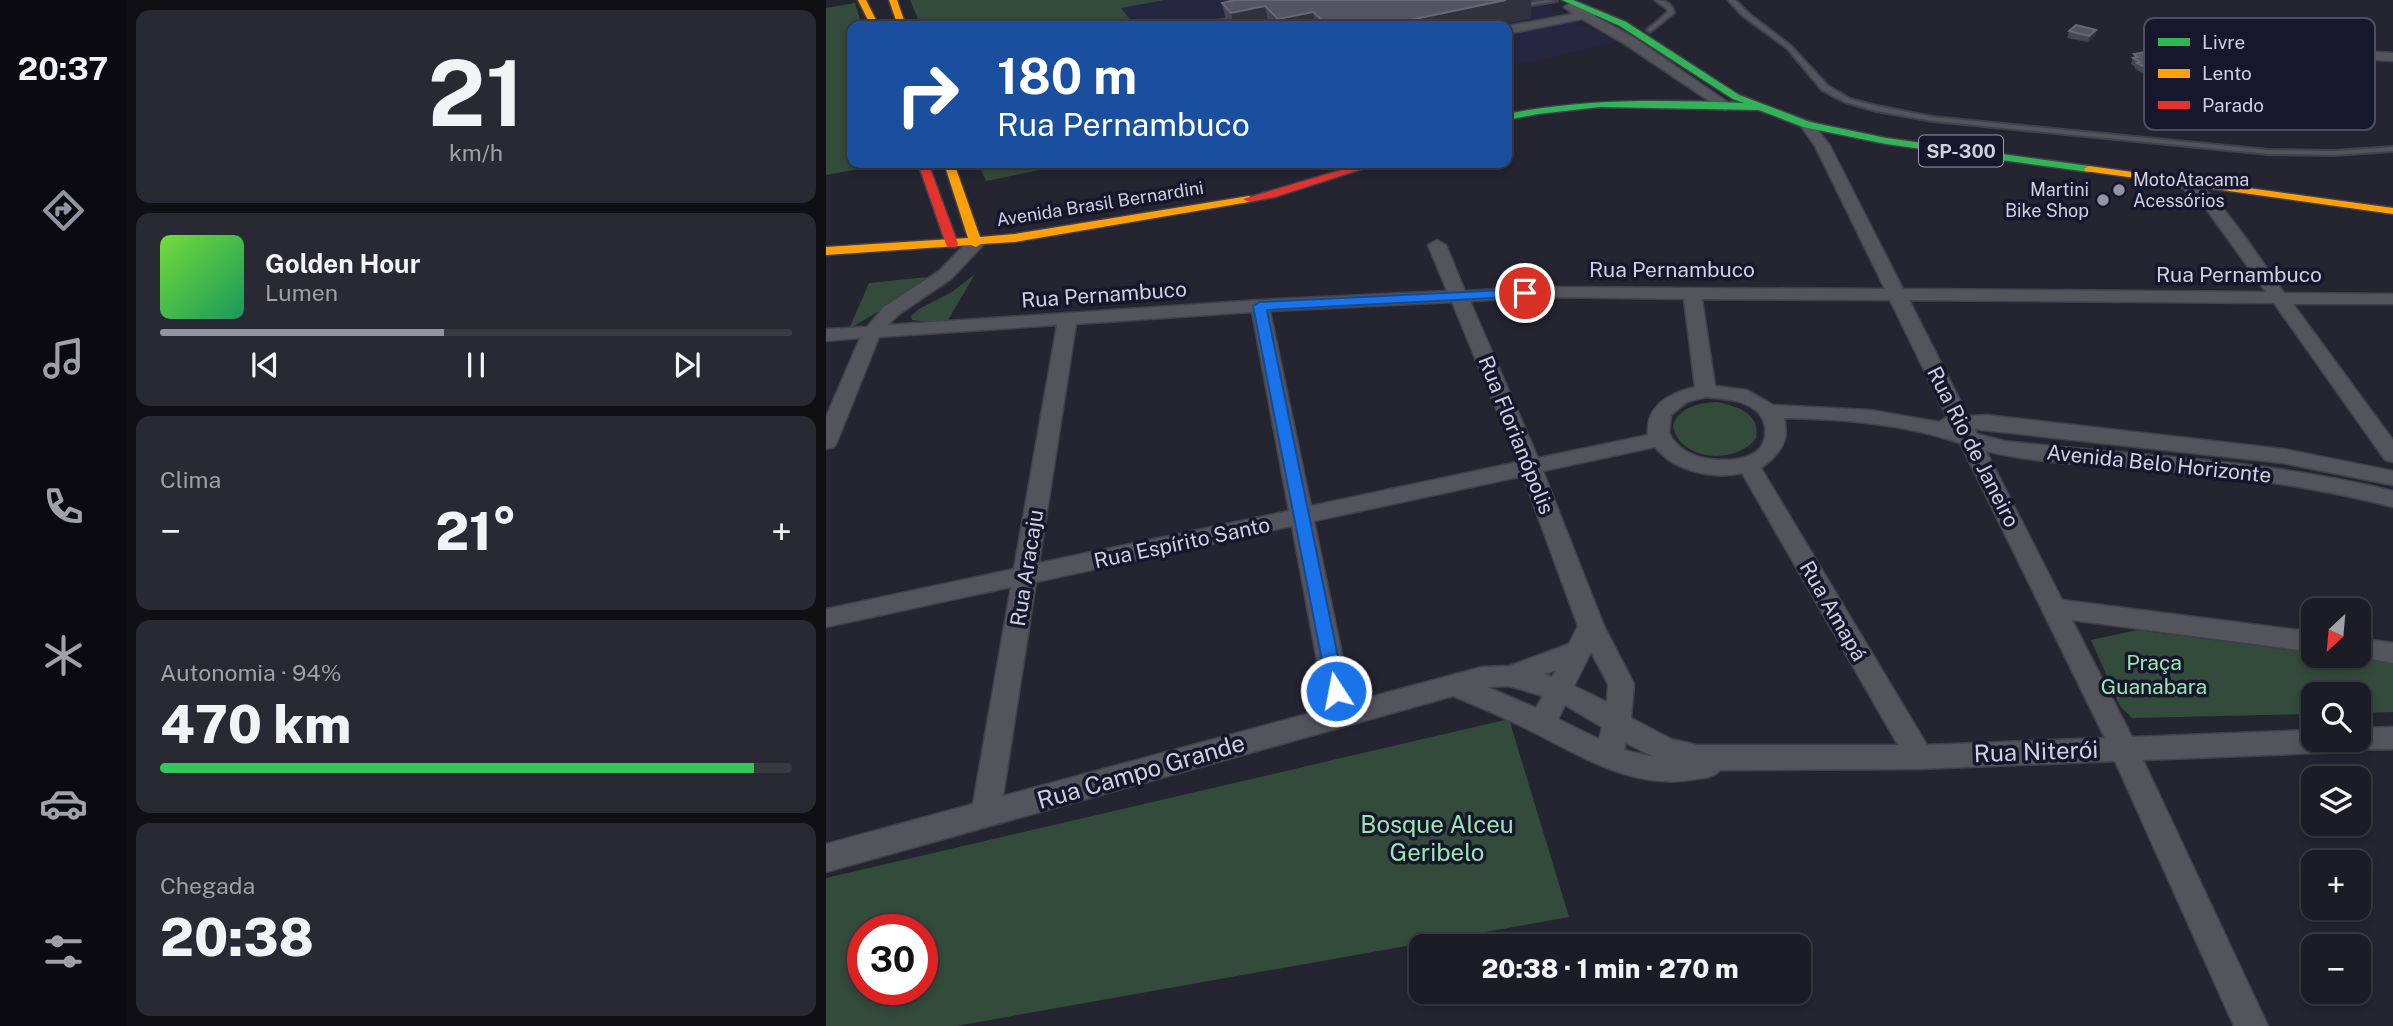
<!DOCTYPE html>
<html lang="pt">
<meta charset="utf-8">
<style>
body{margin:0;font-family:"Public Sans",sans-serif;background:#282932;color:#f1f3f6;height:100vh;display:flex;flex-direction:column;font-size:26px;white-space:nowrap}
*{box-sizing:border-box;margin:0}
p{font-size:23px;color:#a0a1a7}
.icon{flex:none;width:38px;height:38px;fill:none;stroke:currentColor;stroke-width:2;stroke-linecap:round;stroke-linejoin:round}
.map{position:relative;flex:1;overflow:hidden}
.side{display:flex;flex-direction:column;gap:10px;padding:10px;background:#0f0f14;width:700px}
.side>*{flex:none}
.top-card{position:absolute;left:21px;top:21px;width:665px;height:147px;border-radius:14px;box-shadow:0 4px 10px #0003,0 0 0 2px #393a42;background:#1a4fa0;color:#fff;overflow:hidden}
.needle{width:46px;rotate:206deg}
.controls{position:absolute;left:1475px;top:598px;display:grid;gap:14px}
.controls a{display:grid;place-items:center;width:70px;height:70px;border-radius:14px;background:#1b1c25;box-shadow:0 4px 10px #0003,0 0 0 2px #393a42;font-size:35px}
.speed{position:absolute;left:21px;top:914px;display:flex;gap:14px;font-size:35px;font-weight:700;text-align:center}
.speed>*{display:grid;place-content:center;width:91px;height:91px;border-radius:50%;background:#1b1c25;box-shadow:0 4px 10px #0003,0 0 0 2px #393a42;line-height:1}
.speed .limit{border:10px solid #d22;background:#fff;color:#111}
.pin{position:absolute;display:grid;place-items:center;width:60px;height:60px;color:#fff;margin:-30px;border:4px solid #fff;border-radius:50%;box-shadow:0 2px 7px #0007}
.me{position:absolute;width:77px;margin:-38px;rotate:349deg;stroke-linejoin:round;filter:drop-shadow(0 0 5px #0008)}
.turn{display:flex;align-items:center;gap:24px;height:147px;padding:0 35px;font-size:32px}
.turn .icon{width:91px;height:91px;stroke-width:2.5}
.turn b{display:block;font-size:49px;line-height:60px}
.big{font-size:52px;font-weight:800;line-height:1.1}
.side .widget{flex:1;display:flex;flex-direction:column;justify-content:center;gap:10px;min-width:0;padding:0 24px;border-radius:14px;background:#282932}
.side .dial{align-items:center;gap:0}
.dial b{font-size:91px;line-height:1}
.song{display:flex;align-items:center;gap:21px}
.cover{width:84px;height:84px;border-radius:10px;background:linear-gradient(135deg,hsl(100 70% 55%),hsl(150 70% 35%))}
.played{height:7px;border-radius:4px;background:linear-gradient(90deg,#9294a2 45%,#393a42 45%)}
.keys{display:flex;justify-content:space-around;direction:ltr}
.heat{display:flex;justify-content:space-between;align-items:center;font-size:38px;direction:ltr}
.charge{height:10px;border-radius:5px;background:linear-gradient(90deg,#34c759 94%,#393a42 0)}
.trip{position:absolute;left:583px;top:934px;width:402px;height:70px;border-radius:14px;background:#1b1c25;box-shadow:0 4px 10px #0003,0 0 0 2px #393a42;font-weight:800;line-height:70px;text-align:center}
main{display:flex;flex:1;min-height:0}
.dock{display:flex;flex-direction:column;width:126px;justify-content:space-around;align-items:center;background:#0b0b0f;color:#a0a1a7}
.dock .icon{width:49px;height:49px}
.dock .current{color:#9294a2}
.dock b{font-size:32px;color:#f1f3f6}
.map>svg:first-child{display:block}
.built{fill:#252641}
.green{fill:#334b3b;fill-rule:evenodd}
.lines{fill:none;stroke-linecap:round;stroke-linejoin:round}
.lane-casing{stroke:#41414c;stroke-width:4}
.street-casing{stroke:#41414c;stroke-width:3}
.fast-casing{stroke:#41414c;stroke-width:3}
.slow-casing{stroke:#41414c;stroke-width:3}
.jam-casing{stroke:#41414c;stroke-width:3}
.lane{fill:#54545d;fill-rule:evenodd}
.street{fill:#54545d;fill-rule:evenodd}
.fast{fill:#30b455;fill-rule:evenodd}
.slow{fill:#ff9f0a;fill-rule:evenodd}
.jam{fill:#e5322d;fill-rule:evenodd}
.wall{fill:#454554}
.shaded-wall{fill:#32323f}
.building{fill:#545462;stroke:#676876;stroke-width:2}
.route{fill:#1a73e8;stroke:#114b97;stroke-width:2}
.poi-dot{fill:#9294a2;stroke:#16162c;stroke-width:2.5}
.labels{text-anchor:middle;stroke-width:7;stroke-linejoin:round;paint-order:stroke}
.far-poi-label{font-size:18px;fill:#ced0df;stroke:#16162c;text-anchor:start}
.far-street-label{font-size:18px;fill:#ced0df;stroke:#16162c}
.shield{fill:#16162c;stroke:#9798a9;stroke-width:2}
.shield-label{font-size:19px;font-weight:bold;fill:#ced0df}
.street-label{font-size:21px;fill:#ced0df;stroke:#16162c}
.park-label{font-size:21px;fill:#9ae5b0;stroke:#16162c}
.near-street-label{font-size:24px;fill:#ced0df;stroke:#16162c}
.near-park-label{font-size:24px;fill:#9ae5b0;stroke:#16162c}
.key{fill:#16162c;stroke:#4d4e62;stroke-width:2}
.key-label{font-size:19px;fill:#ced0df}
</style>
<main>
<nav class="dock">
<b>20:37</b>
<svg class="icon current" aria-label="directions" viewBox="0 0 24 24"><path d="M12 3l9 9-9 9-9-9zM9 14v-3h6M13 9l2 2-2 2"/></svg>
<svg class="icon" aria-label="music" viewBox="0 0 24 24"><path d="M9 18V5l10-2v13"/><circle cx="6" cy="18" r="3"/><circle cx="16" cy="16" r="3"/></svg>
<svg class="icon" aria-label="phone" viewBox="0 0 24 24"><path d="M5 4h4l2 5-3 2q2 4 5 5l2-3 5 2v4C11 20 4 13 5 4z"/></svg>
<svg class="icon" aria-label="climate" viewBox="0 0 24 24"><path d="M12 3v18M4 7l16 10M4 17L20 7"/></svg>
<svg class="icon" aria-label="car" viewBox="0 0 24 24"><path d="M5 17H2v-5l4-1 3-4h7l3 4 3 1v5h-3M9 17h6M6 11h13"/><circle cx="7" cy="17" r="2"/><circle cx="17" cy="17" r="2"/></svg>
<svg class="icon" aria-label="filters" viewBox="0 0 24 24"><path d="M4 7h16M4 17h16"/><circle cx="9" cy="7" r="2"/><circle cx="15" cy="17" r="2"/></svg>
</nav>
<section class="side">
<div class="widget dial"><b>21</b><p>km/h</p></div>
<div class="widget">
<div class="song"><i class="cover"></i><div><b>Golden Hour</b><p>Lumen</p></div></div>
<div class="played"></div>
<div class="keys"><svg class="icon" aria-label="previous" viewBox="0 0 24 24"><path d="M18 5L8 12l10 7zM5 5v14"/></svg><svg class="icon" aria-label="pause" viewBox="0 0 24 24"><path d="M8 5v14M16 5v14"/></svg><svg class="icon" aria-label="next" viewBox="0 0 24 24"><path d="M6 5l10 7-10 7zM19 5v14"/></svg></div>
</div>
<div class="widget"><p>Clima</p>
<div class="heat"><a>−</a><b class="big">21°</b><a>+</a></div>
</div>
<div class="widget"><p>Autonomia · 94%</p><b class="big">470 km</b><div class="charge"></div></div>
<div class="widget"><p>Chegada</p><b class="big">20:38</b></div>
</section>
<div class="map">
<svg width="1567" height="1026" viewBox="0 0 1567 1026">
<rect width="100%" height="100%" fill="#242531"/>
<polygon class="built" points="339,0 712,0 746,23 772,30 791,42 681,67 681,26 309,26 295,8"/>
<g class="green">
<polygon points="84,0 339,0 295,8 309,26 95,26"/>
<polygon points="29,3 36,26 26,26 26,163 67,163 0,175 0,8"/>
<polygon points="152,163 247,163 160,181"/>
<polygon points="149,274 122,320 103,322 86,320 85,316 93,309 126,292"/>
<polygon points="111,276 23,329 43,283"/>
<path d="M890,402C909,405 935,413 930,438C912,465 852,462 847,425C854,407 872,403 890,402Z"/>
<polygon points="1311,630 1487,653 1488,656 1513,656 1567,663 1567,712 1533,713 1533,695 1488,695 1487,714 1306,718 1294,706 1265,640"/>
<path d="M683,719L743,917L130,1026H0V878ZM37,929H96V989H37Z"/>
</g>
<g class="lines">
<defs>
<g id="lane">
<polygon points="720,0 731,1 693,7 690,5"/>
<path d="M829,0C838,0 846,3 848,13L824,32L821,30L822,29L842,12L841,9Z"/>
<polygon points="902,0 909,0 922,13 965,46 1002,86 1024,99 1051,106 1107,117 1442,150 1508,151 1567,147 1567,151 1508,155 1442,154 1107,121 1050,111 1019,102 996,90 961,48 917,16"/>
</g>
<g id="street">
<polygon points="744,3 760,11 768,11 769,16 810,39 907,106 900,110 895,109 800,45 756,19 681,34 681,26 747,14 738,7"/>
<polygon points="429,13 435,17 433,20 400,26 376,26 382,22"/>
<polygon points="1414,44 1567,53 1567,61 1414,52 1379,55 1372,51 1379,47"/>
<path d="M981,121L986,122L1004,146L1077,289L1440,292L1378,206L1353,185L1351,182L1359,177C1388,184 1439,267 1458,293L1567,294V304H1467L1567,440V462L1559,460L1448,303L1083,300L1142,416L1161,415L1457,449L1567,471V485L1457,463L1148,429L1151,434L1178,441C1308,456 1439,459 1567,491V507C1487,486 1406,476 1324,469C1270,465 1212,464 1160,451L1236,600L1488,632V652L1246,620L1306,737L1488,730V740H1533V728L1567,727V749C1554,750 1527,748 1517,752L1317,760L1442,1026H1408L1289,761L1093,769L894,770C889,777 879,778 870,779C809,791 757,757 705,731C680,718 653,707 627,696L0,872V844L147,804L185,587L0,627V609L188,569L231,325L53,337L11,442L8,447L0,449V417L34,338L0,341V329L41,327L58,307L113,271L144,239L150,238L159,243L125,279L72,315L62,325L434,300L621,291L602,245L611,240L620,245L639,291L721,287L1059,289L989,146L974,125ZM721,297L858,299L869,387C844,393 819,405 822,435L712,458L644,301ZM876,299L1064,300L1121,417L1113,422L1044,410L947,405L921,390L889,386ZM626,302L692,462L485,506L444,311ZM426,312L463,511L213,563L250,324ZM880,397C896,399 914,399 928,409C934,413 938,420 939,427C943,460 906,462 883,459C866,457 850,448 843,433L845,415L861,402ZM958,418C1018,419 1077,424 1134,443L1279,738L1101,745L935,468C954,454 964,441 958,418ZM829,447C848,471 887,480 916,473L1072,745H871L845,739L805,718L808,684L778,626L717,471ZM697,476L752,626L743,644L683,666L656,667L526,702L488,521ZM466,526L500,709L177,796L210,582ZM765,652L782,684L781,702L748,686ZM730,670L726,677L719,674ZM683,686L717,696L710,708L661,687ZM739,705L776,727L773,739L732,719ZM800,743L828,757L798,750Z"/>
<polygon points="1533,638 1567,643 1567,663 1528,656 1533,656"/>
</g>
<path id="fast" d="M736,0H747L800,22L913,95L984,122L1060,138L1263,166L1268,169L1263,172L1060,144L977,127L933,110L774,107L712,114L681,120V114C760,98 838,100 918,103L907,99L794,26Z"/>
<g id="slow">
<polygon points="32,0 40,0 53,26 45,26"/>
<polygon points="63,0 71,0 80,26 72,26"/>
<polygon points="118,163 128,163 154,237 189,234 423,196 429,199 423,202 189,242 155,244 150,247 145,245 0,255 0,247 142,238"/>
<polygon points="1263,166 1567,208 1567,214 1259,171 1258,169"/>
</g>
<g id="jam">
<polygon points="92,163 102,163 132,244 130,247 122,247 120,244"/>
<polygon points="539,163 554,163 449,197 423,202 417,199"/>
</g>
</defs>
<use href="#lane" class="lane-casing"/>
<use href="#street" class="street-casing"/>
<use href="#fast" class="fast-casing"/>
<use href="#slow" class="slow-casing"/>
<use href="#jam" class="jam-casing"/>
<use href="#lane" class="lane"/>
<use href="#street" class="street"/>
<use href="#fast" class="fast"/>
<use href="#slow" class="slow"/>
<use href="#jam" class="jam"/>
</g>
<g class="wall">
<polygon points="409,0 705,0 705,18 666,26 401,26 396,3"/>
<polygon points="1270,30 1269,36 1262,42 1241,38 1243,31"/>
<polygon points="1308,54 1375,71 1373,78 1348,83 1328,79 1309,69 1309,67 1305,64"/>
</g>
<g class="shaded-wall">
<polygon points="680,0 705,0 705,18 666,26 555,26"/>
<polygon points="439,6 443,26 408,26 405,13"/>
<polygon points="487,12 490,26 454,26 452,19"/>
<polygon points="1270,30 1269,36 1262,42 1263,36"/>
<polygon points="1375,71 1373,78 1348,83 1351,77"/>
</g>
<g class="building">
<polygon points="409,0 680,0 555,26 503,26 487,12 452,19 439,6 405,13 396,3"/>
<polygon points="1250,25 1270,30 1263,36 1243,31"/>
<polygon points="1330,50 1349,56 1375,71 1351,77 1330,73 1311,63 1314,62 1307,58 1312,57 1308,54"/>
</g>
<polygon class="route" points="699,289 703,290 703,296 441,310 519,691 516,697 510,699 503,697 427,306 434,302"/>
<g class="poi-dot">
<circle cx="1293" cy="190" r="7"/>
<circle cx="1277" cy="200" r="7"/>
</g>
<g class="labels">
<g class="far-poi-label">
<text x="1307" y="186">MotoAtacama<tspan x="1307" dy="21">Acessórios</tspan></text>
<text x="1263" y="196" text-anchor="end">Martini<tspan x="1263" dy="21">Bike Shop</tspan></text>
</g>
<g class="far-street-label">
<text transform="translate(274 204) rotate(-9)" y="6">Avenida Brasil Bernardini</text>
</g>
<rect class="shield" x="1093" y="135.5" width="84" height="31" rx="5"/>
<g class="shield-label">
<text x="1135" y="158">SP-300</text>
</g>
<g class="street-label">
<text x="846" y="277">Rua Pernambuco</text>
<text x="1413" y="282">Rua Pernambuco</text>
<text transform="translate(278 295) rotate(-4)" y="7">Rua Pernambuco</text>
<text transform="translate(690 435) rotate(68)" y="7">Rua Florianópolis</text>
<text transform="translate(1147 447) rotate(63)" y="7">Rua Rio de Janeiro</text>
<text transform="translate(1333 464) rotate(6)" y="7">Avenida Belo Horizonte</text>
<text transform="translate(356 543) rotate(-12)" y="7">Rua Espírito Santo</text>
<text transform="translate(201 568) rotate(-81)" y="7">Rua Aracaju</text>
<text transform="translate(1007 611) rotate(60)" y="7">Rua Amapá</text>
</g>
<g class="park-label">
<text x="1328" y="670">Praça<tspan x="1328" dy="24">Guanabara</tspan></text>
</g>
<g class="near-street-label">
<text transform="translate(1210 752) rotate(-2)" y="8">Rua Niterói</text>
<text transform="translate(315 772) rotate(-16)" y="8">Rua Campo Grande</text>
</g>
<g class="near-park-label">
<text x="611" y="833">Bosque Alceu<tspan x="611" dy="28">Geribelo</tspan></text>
</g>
</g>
<rect x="1318" y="18" width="231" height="112" rx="10" class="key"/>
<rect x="1332" y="38" width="32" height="8" fill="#30b455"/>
<rect x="1332" y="69" width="32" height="9" fill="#ff9f0a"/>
<rect x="1332" y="101" width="32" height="8" fill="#e5322d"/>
<g class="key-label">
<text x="1376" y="49">Livre</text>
<text x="1376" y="80">Lento</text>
<text x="1376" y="112">Parado</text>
</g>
</svg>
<div class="controls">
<a><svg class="needle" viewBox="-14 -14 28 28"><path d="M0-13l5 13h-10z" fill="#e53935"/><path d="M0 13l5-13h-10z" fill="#a0a1a7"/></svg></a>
<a><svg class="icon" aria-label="search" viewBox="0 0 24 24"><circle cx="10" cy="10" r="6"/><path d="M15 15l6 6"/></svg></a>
<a><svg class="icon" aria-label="layers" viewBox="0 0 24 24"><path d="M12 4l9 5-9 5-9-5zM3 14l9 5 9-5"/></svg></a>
<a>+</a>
<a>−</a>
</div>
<div class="speed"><div class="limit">30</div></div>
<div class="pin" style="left:699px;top:293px;background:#d93025"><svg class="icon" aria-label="arrive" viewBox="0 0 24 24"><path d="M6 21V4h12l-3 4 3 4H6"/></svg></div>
<svg class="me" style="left:510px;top:691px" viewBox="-20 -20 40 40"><circle r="17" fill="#1a73e8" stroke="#fff" stroke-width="3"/><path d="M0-11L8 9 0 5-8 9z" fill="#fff"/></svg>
<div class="trip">20:38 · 1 min · 270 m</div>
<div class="top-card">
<div class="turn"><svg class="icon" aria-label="right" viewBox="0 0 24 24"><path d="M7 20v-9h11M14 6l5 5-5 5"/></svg><div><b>180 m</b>Rua Pernambuco</div></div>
</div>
</div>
</main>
